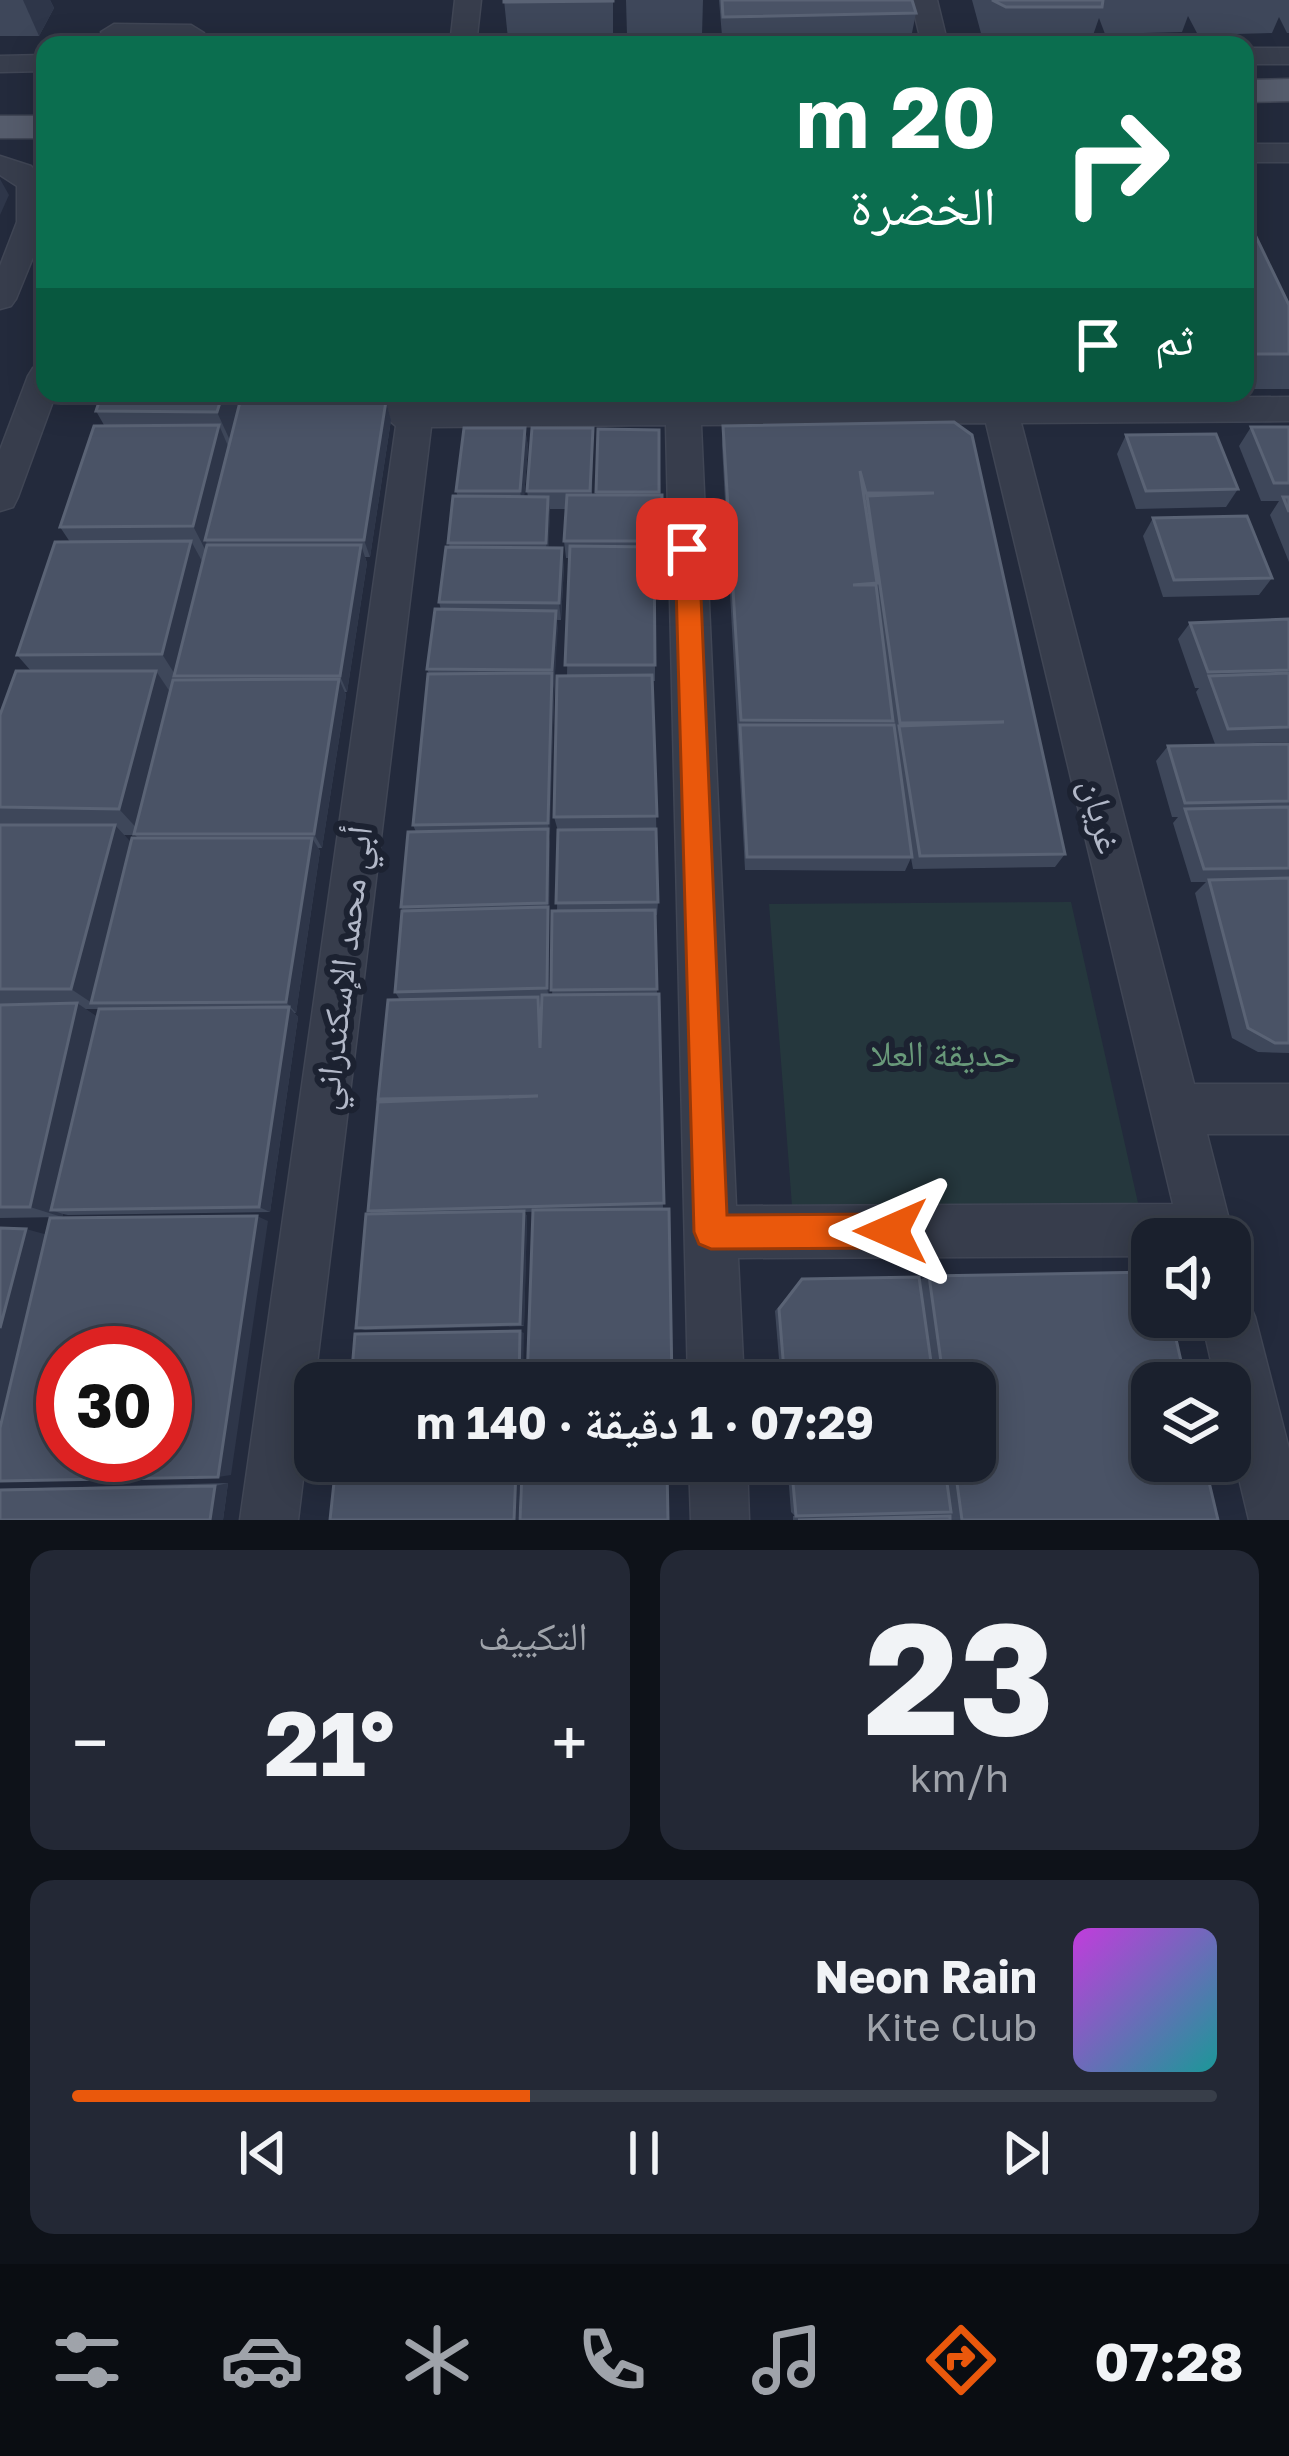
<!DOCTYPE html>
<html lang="ar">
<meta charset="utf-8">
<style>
body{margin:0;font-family:"Golos Text","Noto Naskh Arabic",sans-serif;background:#232835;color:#f1f3f6;direction:rtl;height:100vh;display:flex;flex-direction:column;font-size:45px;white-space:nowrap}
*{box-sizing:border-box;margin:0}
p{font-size:39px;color:#9fa3aa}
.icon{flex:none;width:66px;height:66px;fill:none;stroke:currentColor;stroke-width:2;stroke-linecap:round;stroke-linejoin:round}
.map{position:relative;height:1520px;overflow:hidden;direction:ltr}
.drawer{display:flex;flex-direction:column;gap:30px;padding:30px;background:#0e1219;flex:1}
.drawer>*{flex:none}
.guide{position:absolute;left:36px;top:36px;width:1218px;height:366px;border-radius:24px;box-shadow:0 6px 30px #0003,0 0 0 3px #383e49;direction:rtl;background:#0b6e4f;color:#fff;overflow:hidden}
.tools{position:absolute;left:1131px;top:1218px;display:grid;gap:24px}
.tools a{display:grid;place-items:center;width:120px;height:120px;border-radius:24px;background:#1a202d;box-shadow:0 6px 30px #0003,0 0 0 3px #383e49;font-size:60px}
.speed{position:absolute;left:36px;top:1326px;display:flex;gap:24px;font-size:60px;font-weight:700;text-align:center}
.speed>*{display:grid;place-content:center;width:156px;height:156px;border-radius:50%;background:#1a202d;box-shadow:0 6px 30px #0003,0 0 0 3px #383e49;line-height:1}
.speed .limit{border:18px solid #d22;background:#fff;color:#111}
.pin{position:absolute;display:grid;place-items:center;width:102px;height:102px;color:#fff;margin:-51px;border-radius:24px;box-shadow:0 6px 18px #0006}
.me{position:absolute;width:132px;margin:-66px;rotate:270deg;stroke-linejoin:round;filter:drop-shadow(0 0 9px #0008)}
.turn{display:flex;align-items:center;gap:42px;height:252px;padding:0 60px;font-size:54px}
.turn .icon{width:156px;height:156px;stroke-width:2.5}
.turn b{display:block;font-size:84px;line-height:102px}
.then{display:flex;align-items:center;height:114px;padding:0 60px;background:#0003;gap:24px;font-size:45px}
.big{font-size:90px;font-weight:700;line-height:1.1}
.drawer .tile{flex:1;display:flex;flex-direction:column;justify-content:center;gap:18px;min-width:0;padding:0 42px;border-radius:24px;background:#232835}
.drawer .dial{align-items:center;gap:0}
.dial b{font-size:156px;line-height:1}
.song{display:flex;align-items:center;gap:36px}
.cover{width:144px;height:144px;border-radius:18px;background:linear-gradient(135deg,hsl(290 70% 55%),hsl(180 70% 35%))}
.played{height:12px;border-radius:6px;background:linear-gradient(90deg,#ea580c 40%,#383e49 40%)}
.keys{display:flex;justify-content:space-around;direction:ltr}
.heat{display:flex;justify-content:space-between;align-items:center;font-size:66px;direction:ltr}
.drawer .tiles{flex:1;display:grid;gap:30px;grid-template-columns:1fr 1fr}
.tile:last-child{grid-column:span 2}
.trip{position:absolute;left:294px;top:1362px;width:702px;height:120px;border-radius:24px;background:#1a202d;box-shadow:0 6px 30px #0003,0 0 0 3px #383e49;font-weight:700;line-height:120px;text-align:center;direction:rtl}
.tab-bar{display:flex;height:192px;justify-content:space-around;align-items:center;background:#0a0d12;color:#9fa3aa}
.tab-bar .icon{width:84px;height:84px}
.tab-bar .current{color:#ea580c}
.tab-bar b{font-size:54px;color:#f1f3f6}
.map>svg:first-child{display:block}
.green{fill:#25373d}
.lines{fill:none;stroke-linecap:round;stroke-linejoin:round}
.minor-casing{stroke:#404655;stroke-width:3}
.major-casing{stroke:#404655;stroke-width:3}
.minor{fill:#373d4c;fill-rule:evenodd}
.major{fill:#555c6c;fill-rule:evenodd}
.wall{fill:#3e475a;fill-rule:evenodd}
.shaded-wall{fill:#2e3649}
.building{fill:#4a5366;stroke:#5a6375;stroke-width:3;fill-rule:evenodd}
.route{fill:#ea580c;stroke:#983908;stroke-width:3}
.labels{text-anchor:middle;stroke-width:12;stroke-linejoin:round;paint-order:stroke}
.street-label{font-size:36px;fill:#b2b8c8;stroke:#1c2231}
.park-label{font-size:36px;fill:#69997a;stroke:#1c2231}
</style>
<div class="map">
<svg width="1289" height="1520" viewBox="0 0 1289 1520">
<rect width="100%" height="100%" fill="#232a3c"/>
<polygon class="green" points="1071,902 1138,1203 792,1206 769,904"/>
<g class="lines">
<defs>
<g id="minor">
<polygon points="455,0 481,0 476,45 450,45"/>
<polygon points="911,0 937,0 948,45 922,45"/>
<polygon points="114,24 191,25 204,33 191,41 105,38 101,32"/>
<rect x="1245" y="48" width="44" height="16"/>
<polygon points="45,55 45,71 0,72 0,56"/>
<rect x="1245" y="144" width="44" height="18"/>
<polygon points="0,156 31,166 45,183 45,228 16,299 11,306 0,309 0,266 17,222 17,186 0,175"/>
<polygon points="45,364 45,393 56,393 18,497 13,507 0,511 0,450 28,376 33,368"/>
<path d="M979,393H1013L1014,399L1289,397V421L1021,423L1194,1084H1289V1134H1207L1234,1239L1230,1249V1239H1152V1256L738,1258L744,1383H688L666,425L431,427L298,1520H240L396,426L383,415L389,397L401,394L416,403L980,399ZM986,423L1173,1204L736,1206L701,425Z"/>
<polygon points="1230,1291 1247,1298 1255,1317 1289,1449 1289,1520 1249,1520 1230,1441 1230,1383 1216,1383 1201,1317 1230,1317"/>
<polygon points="689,1461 747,1461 749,1520 691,1520"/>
</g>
<g id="major">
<polygon points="1289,79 1289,101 1245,102 1245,80"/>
<rect x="0" y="116" width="45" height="22"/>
</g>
</defs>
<use href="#minor" class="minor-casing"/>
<use href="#major" class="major-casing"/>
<use href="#minor" class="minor"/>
<use href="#major" class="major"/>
</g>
<g class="wall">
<polygon points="0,0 50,0 54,8 39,36 0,36"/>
<polygon points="504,0 613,0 613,38 508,39"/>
<polygon points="626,0 703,0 702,35 627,35"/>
<polygon points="719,0 912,0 916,13 912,33 722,36"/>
<polygon points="972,0 1289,0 1289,33 1287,33 1279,17 1272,33 1198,35 1188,16 1182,32 1105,34 1099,18 1090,44 997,44 982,37"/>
<polygon points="1245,214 1289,305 1289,389 1245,389"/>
<path d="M102,393H247L244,402H250L252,393H386L384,401H386L391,420L370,557H365L367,563L347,692H345L346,695L322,848H318L320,851L296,1013H294L298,1017L270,1212L68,1215L63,1214L62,1217L0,1218V715L31,671L17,655L70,542L60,527L104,425L96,411ZM124,835H135L138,838L131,843ZM85,1009H99L97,1017Z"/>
<polygon points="466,393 604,393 604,396 471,396"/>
<polygon points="608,393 723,393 609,395"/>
<polygon points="727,393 842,393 727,395"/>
<polygon points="954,422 1065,854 1055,867 913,869 911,858 905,871 745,870 722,445 723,426"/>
<polygon points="1251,427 1289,427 1289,562 1270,515 1279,501 1261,501 1239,446"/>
<path d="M525,428L528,447L524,497H528L527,491L593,428L592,495H596V492L659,430L662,559H654L655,665V681H653L658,902L657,915H655L657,994L663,1208L524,1212L527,1216L524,1326L365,1330L356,1328L373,1214L368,1211L381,1102L378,1099L400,1000L395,992L403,911L401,907L416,832L413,825L429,674L427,669L441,610L439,602L458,497L456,491ZM550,509H566L564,541L566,558H569L567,676L554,817L558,831L557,911L552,995H549V837L557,620H561L564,565L548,548Z"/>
<polygon points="1126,435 1238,489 1226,507 1136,509 1117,454"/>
<polygon points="1153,518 1272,578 1259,595 1163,597 1143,536"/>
<polygon points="1289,619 1289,742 1215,744 1196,692 1199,688 1195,688 1178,639 1190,623"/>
<polygon points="1289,744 1289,1053 1258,1052 1232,1038 1195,893 1206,882 1191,882 1173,823 1178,817 1172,817 1156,761 1168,746"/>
<polygon points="929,1276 1218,1520 793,1520 793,1516 795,1516 791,1512 787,1461 975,1461 975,1383 781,1383 775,1311 802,1279 919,1280"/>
<polygon points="666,1465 667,1468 522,1471 526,1469"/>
<polygon points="520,1468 518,1520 335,1473 345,1471"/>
<polygon points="228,1483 223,1520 0,1520 0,1489"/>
</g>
<g class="shaded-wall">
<polygon points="23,0 50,0 54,8 39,36"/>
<polygon points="0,179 9,195 0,215"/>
<polygon points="223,393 247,393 233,447 217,412"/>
<polygon points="378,393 386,393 381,420 376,401"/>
<polygon points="386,401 391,420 370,557 364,540"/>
<polygon points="219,425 234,460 205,540 212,553 210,559 193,526"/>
<polygon points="525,428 528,447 523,509 520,491"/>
<polygon points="548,497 550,515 548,561 546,543"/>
<polygon points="191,541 209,574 176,676 162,654"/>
<polygon points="361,545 367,563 347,692 340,676"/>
<polygon points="562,548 564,565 561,620 559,603"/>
<polygon points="556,611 558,628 554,687 552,670"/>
<polygon points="156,671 176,701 143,835 119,809"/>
<polygon points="552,673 554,689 550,837 548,823"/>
<polygon points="339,679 346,695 322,848 314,834"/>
<polygon points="115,825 139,851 92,1003 71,989"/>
<polygon points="548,829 550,843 549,998 547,988"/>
<polygon points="312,838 320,851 296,1013 286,1002"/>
<polygon points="77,1003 105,1022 51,1210 63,1214 62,1217 30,1207"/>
<polygon points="289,1007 298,1017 270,1212 259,1207"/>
<polygon points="524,1211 527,1216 524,1326 520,1324"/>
<polygon points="257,1216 268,1221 231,1475 218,1477"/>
<polygon points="26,1229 59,1238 0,1475 0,1328"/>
<polygon points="520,1331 524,1333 523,1383 519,1383"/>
<polygon points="520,1468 518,1520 514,1520 516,1470"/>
<polygon points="228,1483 223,1520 210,1520 215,1486"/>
</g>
<g class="building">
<polygon points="504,0 613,0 613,1 504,2"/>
<polygon points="722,0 912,0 916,13 723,17"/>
<polygon points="992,0 1103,0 1102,7 1006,7"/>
<polygon points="1245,214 1289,305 1289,354 1245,354"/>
<polygon points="102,393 223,393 217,412 96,411"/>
<polygon points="252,393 378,393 376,401 386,401 364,540 205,540 240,402 250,402"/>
<polygon points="954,422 972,435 1065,854 920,856 899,726 1004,722 900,723 867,496 934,493 866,493 860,471 877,583 853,585 876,585 893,721 741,720 723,426"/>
<polygon points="219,425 193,526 60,527 94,426"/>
<polygon points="1251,427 1289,427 1289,483 1274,483"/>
<polygon points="464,428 525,428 520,491 456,491"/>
<polygon points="532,428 593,428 590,491 527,491"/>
<polygon points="598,429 659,430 659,492 596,492"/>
<polygon points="1216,434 1238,489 1146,491 1126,435"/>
<polygon points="567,495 662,495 662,541 564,541"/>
<polygon points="453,496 548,497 546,543 448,543"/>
<polygon points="1283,497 1289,497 1289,512"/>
<polygon points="1247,516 1272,578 1174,580 1153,518"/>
<polygon points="191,541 162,654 17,655 55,542"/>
<polygon points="207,545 361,545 340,676 174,676"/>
<polygon points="570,546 654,547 655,665 565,665"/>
<polygon points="446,547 562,548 559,603 439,602"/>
<polygon points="435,609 556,611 552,670 427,669"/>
<polygon points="1289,619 1289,670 1208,672 1190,623"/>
<polygon points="16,671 156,671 119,809 0,807 0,715"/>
<polygon points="552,673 548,823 413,825 428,674"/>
<polygon points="1289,673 1289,727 1228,729 1209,676"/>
<polygon points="652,675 657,816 554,817 557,676"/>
<polygon points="339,679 314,834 134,834 173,680"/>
<polygon points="740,725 894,725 912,857 747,857"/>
<polygon points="1289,744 1289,801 1185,803 1168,746"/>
<polygon points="1289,807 1289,868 1204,869 1185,809"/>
<polygon points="0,825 115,825 71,989 0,989"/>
<polygon points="548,829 547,903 401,907 408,832"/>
<polygon points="656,829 658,902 556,903 558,830"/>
<polygon points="132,838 312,838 286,1002 91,1003"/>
<polygon points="1289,878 1289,1043 1275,1043 1248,1028 1209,880"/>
<polygon points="548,907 547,988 395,992 402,911"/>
<polygon points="655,910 657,989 551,990 552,911"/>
<polygon points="659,994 664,1203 368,1211 378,1102 538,1096 378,1099 388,1000 538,997 540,1048 542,995"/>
<polygon points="77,1003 30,1207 0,1207 0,1005"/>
<polygon points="289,1007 259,1207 51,1210 99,1009"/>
<polygon points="669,1209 672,1383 527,1383 533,1210"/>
<polygon points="524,1211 520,1324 356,1328 366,1214"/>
<path d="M257,1216L218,1477L0,1481V1428L50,1218ZM63,1353H165V1455H63Z"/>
<polygon points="0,1228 26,1229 0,1328"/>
<polygon points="1152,1272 1152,1317 1171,1317 1186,1383 1152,1383 1152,1461 1204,1461 1218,1520 962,1520 954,1461 975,1461 975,1383 944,1383 929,1276"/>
<polygon points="919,1277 934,1383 785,1383 779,1309 802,1279"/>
<polygon points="520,1331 519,1383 351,1383 355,1334"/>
<rect x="524" y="1461" width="149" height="1"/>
<polygon points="791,1461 944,1461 951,1512 796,1516"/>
<polygon points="667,1468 668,1520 520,1520 522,1471"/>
<polygon points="516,1470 514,1520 330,1520 335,1473"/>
<polygon points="215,1486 210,1520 0,1520 0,1490"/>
<polygon points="950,1516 950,1520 798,1520"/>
</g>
<polygon class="route" points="687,540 699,549 727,1215 891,1214 903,1219 908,1231 903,1243 891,1248 711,1249 699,1244 694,1232 675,549"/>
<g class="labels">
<g class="street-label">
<text transform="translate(1102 816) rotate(76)" y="13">غريان</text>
<text transform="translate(342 968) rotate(-83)" y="13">أبي محمد الإسكندراني</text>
</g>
<g class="park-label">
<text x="943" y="1066">حديقة العلا</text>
</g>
</g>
</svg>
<div class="tools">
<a><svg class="icon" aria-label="sound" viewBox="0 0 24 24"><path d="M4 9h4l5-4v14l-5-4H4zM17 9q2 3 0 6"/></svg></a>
<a><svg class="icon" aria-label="layers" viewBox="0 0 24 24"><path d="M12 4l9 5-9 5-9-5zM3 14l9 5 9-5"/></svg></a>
</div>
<div class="speed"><div class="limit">30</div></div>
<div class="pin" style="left:687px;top:549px;background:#d93025"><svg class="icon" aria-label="arrive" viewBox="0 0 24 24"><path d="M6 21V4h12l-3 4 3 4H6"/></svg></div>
<svg class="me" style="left:891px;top:1231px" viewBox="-20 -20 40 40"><path d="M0-17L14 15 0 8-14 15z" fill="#ea580c" stroke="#fff" stroke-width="4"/></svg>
<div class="trip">07:29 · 1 دقيقة · 140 m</div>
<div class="guide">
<div class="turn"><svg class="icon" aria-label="right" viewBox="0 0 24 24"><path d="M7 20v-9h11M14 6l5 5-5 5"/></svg><div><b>20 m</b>الخضرة</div></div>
<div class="then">ثم<svg class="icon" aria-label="arrive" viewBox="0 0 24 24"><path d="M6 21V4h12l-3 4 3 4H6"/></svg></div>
</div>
</div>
<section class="drawer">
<div class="tiles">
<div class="tile dial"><b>23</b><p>km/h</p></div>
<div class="tile"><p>التكييف</p>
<div class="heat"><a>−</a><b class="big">21°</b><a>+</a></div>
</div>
<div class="tile">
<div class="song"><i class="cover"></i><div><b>Neon Rain</b><p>Kite Club</p></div></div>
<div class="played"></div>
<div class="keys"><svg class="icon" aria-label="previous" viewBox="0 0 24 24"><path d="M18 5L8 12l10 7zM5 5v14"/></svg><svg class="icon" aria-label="pause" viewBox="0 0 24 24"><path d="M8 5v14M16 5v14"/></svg><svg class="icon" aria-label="next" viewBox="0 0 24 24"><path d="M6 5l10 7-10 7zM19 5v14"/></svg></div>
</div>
</div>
</section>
<nav class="tab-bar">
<b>07:28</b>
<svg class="icon current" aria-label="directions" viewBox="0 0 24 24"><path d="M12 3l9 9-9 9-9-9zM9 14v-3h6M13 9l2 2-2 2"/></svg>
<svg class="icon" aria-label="music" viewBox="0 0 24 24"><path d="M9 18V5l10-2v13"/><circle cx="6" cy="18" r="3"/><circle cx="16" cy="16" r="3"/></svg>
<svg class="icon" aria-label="phone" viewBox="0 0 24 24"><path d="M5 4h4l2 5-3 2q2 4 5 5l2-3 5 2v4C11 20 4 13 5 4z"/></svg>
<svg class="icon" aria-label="climate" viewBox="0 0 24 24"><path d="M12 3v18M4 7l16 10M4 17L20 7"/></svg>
<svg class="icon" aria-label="car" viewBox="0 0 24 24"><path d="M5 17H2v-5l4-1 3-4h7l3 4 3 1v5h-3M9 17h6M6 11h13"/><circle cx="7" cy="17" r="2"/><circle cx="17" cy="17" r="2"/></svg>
<svg class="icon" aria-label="filters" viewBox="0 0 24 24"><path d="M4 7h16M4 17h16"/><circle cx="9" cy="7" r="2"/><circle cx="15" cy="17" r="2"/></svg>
</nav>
